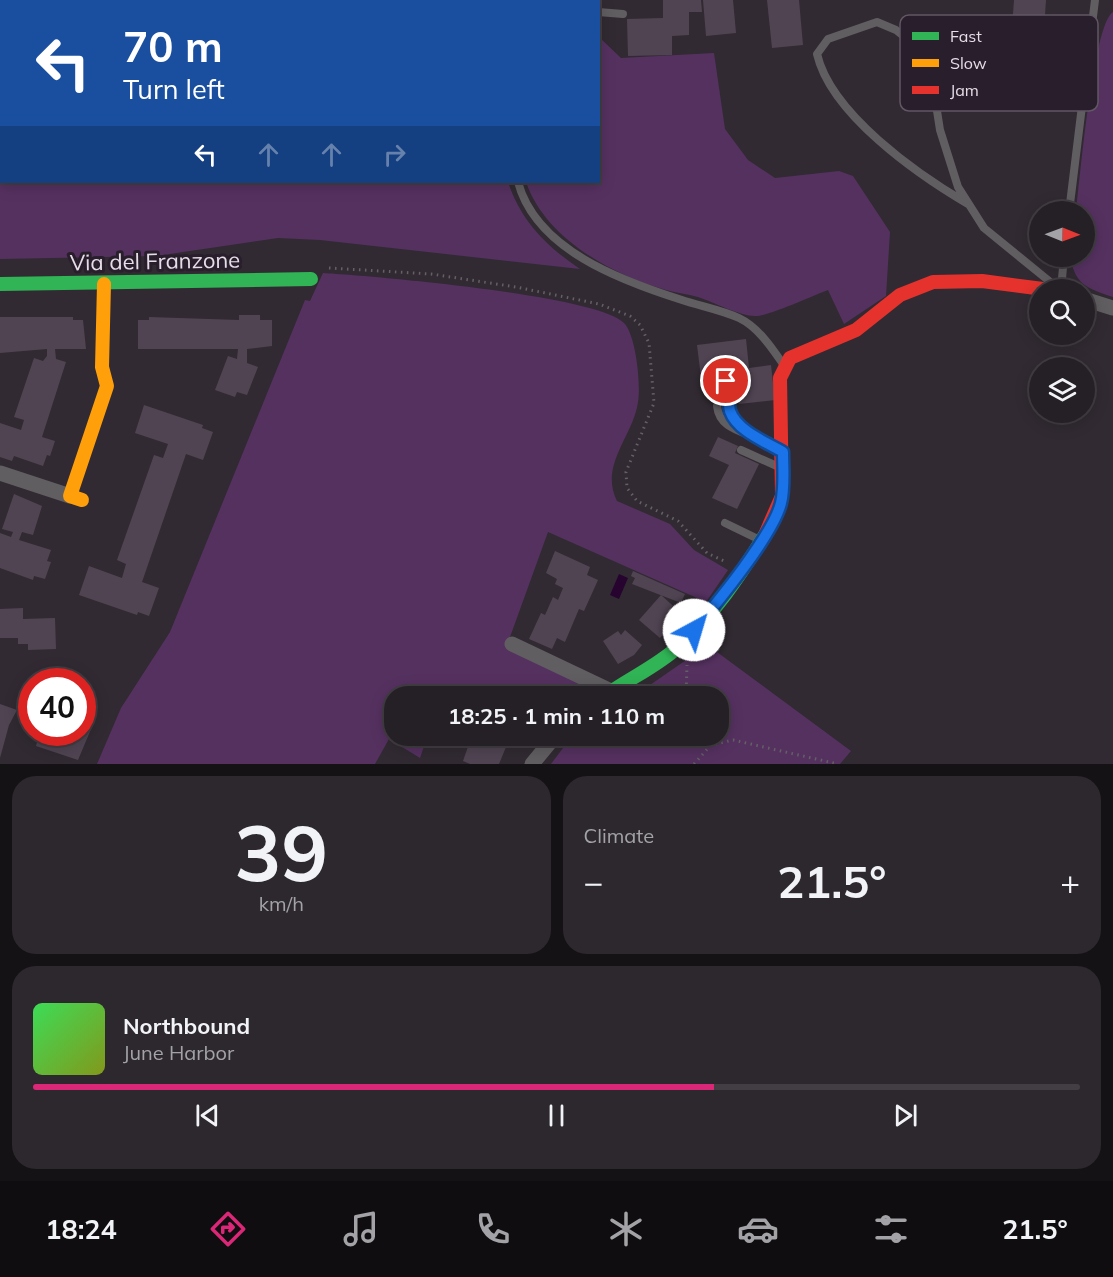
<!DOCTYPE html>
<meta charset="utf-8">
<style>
body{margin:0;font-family:Mulish,sans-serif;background:#2d282e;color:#f1f3f6;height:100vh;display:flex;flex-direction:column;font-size:22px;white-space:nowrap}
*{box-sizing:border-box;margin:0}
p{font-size:20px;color:#a3a3a7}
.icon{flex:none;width:33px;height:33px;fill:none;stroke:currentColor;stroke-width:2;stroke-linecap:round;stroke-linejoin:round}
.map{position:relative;height:764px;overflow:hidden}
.details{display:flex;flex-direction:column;gap:12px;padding:12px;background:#141215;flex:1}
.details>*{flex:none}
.guide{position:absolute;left:0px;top:0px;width:600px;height:183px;box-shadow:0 3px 15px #0003,0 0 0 2px #423e43;background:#1a4fa0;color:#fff;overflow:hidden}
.needle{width:39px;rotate:91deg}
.tools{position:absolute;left:1029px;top:201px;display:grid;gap:12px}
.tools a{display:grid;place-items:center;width:66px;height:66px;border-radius:50%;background:#252026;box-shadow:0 3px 15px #0003,0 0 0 2px #423e43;font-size:30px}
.speed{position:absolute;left:18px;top:668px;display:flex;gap:12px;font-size:30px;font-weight:700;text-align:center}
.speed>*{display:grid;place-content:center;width:78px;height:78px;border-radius:50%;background:#252026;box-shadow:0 3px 15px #0003,0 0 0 2px #423e43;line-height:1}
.speed .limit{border:9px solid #d22;background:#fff;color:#111}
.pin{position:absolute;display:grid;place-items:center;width:51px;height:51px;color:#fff;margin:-26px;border:3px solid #fff;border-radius:50%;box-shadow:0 2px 6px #0007}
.me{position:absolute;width:66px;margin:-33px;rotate:39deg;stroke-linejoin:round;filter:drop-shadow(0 0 4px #0008)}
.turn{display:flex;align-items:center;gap:21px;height:126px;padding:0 24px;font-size:27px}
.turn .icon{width:78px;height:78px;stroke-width:2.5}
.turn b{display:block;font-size:42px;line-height:51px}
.lanes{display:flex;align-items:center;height:57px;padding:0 24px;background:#0003;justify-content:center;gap:30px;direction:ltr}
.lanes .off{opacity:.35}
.big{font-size:45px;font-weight:700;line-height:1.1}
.details .widget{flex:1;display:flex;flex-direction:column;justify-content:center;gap:9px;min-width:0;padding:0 21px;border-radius:24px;background:#2d282e}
.details .dial{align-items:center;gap:0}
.dial b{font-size:78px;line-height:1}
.song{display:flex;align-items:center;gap:18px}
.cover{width:72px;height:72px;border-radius:9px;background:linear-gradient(135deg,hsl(130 70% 55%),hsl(70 70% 35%))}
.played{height:6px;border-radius:3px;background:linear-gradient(90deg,#db2777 65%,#423e43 65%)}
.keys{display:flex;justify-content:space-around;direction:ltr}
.heat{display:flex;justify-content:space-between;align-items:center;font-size:33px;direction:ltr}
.details .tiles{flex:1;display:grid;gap:12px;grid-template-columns:1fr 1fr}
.widget:last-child{grid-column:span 2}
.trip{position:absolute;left:384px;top:686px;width:345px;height:60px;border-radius:24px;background:#252026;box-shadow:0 3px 15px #0003,0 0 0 2px #423e43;font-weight:700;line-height:60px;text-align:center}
.tabs{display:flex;height:96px;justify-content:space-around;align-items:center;background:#0f0d0f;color:#a3a3a7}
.tabs .icon{width:42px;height:42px}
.tabs .selected{color:#db2777}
.tabs b{font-size:27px;color:#f1f3f6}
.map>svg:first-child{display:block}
.green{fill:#553160}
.water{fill:#26042f}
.building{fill:#504452}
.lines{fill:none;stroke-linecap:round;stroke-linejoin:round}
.path{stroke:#646065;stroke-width:3;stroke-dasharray:1.5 4.5;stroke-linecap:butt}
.lane{stroke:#615e61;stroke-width:8}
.street{stroke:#615e61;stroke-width:15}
.fast{stroke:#30b455;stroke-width:14}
.slow{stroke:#ff9f0a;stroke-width:14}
.jam{stroke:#e5322d;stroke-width:14}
.route-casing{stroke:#114b97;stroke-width:15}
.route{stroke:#1a73e8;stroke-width:10}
.labels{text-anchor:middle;stroke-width:6;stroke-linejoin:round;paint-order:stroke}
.street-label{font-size:22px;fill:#e5dde7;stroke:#291e2c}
.key{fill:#291e2c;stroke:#615764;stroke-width:1.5}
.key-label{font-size:16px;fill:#e5dde7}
</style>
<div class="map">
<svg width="1113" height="764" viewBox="0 0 1113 764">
<rect width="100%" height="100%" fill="#312a32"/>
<g class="green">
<path d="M0,0H525L2,2V182H508C521,221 546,246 580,269L320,240L278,238L156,256L0,259Z"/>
<path d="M1113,12V297C1087,288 1076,286 1070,257L1084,256V212L1076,211C1080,181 1093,24 1113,12Z"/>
<path d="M599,37L621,58L714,53L725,129L748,160L775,178L839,171L853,176L890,232L886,296L844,324L828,290C814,295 767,317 755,316C740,316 713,302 698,297C687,294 677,293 666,290C612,275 545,238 526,182H598Z"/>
<path d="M323,273C373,276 596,295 624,323C636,335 641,385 638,402C633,437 599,465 617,501L670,524L694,550L728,570L706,602L548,532L510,637L591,689L583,696H394V735H428L420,758L389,739L375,764H97L121,708L170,632L305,300L310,301Z"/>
<polygon points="698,638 851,751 840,764 551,764 563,748 558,744 562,739 566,744 579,735 718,735 718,696 634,696 689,658"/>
</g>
<polygon class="water" points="619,574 628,578 619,599 610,595"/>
<g class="building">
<polygon points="663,0 701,0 702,12 689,12 689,35 672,36 672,55 628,56 627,19 663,18"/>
<polygon points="703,0 733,0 736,33 706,36"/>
<polygon points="767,0 799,0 803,45 772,48"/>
<polygon points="1014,0 1046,0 1044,29 1012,28"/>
<polygon points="239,315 260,315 260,320 272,320 272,346 247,349 247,363 258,367 247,395 237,392 235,397 215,390 228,356 237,359 238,349 138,349 138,320 149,320 149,317 239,320"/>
<polygon points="0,317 73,317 73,320 83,320 86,349 55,349 56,359 66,362 42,437 55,441 50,456 47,455 43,466 14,456 12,461 0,457 0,423 21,430 24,420 14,417 34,358 43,361 47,356 47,349 0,353"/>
<polygon points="746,339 749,368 771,365 775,400 739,404 735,373 701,377 697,345"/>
<polygon points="144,405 203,425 202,428 213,432 203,460 186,454 142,582 159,588 149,616 138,612 137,615 79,595 89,566 122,578 126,564 117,560 154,455 163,458 168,444 135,433"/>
<polygon points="718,437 738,446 735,453 759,464 737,509 712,498 729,465 709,456"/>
<polygon points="14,494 42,506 33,535 22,532 19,540 51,550 47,561 51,562 45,579 34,576 33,580 0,568 0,533 11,537 13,532 2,529"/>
<polygon points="555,551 590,567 587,575 598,580 584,611 579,609 565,642 557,638 552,649 529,639 541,613 545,615 553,597 558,600 563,588 555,584 557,579 546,573"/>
<polygon points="633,571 685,594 681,603 632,584 635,578 631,576"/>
<polygon points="661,595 681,613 660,638 639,620"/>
<polygon points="23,608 23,619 55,618 56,649 28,650 28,644 18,644 18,638 0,638 0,609"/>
<polygon points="625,630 642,645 634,655 618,664 603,641 618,631 621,635"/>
<polygon points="0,704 17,710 9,725 0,758"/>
<polygon points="82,710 97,715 78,760 36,746 40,732 82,732"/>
<polygon points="472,735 487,735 495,738 494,742 506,747 499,764 470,764 463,761"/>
</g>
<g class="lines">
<g class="path">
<polyline points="16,0 23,2"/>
<polyline points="387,0 390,2"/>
<polyline points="482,0 490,2"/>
<polyline points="304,2 307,0"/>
<polyline points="450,2 463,0"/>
<polyline points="0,123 2,123"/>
<polyline points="329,268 431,274 516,287 599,304 630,316 640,325 649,343 654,403 626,472 627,488 637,501 678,521 707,553 724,561"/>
<polyline points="686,696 687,665"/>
<polyline points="705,735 711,745"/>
<polyline points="694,764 711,745 733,740 838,764"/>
</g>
<g class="lane">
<polyline points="598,12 623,14"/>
<path d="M518,182C536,250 622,281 682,300C700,306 722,310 739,318C758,327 772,348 783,364"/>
<path d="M968,204C917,174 831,114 817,54L828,39L877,22L896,30L917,47L932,79L940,130L958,187L984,228L1054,285"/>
<polyline points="1069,212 1095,0"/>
<polyline points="1061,290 1064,256"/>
<path d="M726,381C733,427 739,426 777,448"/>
<path d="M717,406C719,424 733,429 749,435"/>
<polyline points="741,450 779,467"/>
<polyline points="725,523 758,539"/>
</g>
<g class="street">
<polyline points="1084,299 1113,308"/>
<polyline points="0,473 70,496"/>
<polyline points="512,644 611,691"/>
<polyline points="532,764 556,735"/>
</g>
<g class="fast">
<polyline points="0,284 311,279"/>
<path d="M605,696C628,679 656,667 678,647C713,616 741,574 765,535"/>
</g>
<polyline class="slow" points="82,500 70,496 107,386 102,367 104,284"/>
<polyline class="jam" points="765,535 782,496 780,378 790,358 856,330 900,295 933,282 982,281 1051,290"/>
</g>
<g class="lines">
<defs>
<path id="route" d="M694,630C717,603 773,535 781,503C785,487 783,469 783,452C766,442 737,431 730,411C728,402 728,391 726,381"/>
</defs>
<use href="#route" class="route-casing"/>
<use href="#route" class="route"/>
</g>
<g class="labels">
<g class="street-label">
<text transform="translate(155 261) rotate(-1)" y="8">Via del Franzone</text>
</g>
</g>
<rect x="900" y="15" width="198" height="96" rx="9" class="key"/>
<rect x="912" y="32" width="27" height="8" fill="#30b455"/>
<rect x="912" y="59" width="27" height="8" fill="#ff9f0a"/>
<rect x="912" y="86" width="27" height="8" fill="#e5322d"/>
<g class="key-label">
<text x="950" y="42">Fast</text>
<text x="950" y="69">Slow</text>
<text x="950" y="96">Jam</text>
</g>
</svg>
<div class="tools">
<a><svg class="needle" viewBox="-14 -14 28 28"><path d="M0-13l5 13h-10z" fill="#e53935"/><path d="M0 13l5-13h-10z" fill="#a3a3a7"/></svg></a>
<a><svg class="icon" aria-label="search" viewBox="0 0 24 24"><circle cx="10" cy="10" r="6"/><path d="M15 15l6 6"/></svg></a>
<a><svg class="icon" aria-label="layers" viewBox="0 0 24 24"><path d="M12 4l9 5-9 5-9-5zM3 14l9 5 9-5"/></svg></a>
</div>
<div class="speed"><div class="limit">40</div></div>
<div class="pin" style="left:726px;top:381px;background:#d93025"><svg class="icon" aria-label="arrive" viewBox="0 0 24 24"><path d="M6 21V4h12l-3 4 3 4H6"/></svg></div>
<svg class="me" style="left:694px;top:630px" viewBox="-20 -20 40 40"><circle r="19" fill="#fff"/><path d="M0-13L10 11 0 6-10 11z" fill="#1a73e8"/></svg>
<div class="trip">18:25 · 1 min · 110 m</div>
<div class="guide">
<div class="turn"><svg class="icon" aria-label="left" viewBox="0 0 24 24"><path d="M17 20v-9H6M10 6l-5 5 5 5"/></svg><div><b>70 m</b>Turn left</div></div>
<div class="lanes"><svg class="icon" aria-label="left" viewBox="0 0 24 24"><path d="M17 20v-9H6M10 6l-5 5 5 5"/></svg><svg class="icon off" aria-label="ahead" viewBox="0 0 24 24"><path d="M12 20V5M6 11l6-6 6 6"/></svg><svg class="icon off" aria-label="ahead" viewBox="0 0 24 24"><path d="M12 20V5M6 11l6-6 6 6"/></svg><svg class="icon off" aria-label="right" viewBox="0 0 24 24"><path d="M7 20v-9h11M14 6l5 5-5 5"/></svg></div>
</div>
</div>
<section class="details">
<div class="tiles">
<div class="widget dial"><b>39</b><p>km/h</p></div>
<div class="widget"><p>Climate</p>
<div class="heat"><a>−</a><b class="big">21.5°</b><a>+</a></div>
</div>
<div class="widget">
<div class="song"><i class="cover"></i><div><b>Northbound</b><p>June Harbor</p></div></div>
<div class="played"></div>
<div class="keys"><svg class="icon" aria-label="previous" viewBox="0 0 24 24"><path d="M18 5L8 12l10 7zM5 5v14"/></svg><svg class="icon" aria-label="pause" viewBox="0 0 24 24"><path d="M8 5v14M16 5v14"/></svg><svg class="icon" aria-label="next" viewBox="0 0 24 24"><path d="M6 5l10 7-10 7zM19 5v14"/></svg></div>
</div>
</div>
</section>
<nav class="tabs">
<b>18:24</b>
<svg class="icon selected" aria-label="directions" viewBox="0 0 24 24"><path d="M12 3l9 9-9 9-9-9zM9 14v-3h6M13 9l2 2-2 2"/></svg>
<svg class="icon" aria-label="music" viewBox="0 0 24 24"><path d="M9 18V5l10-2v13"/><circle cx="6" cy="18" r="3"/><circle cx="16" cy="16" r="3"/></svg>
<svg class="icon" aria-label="phone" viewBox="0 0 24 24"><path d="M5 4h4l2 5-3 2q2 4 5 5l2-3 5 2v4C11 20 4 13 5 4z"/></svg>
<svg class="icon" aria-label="climate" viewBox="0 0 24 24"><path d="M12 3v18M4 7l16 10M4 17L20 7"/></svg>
<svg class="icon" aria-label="car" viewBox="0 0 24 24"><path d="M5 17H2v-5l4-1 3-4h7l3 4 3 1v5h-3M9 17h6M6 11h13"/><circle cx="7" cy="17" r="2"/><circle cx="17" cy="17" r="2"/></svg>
<svg class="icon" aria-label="filters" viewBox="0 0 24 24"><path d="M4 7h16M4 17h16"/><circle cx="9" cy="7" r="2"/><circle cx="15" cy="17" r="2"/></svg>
<b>21.5°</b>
</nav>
